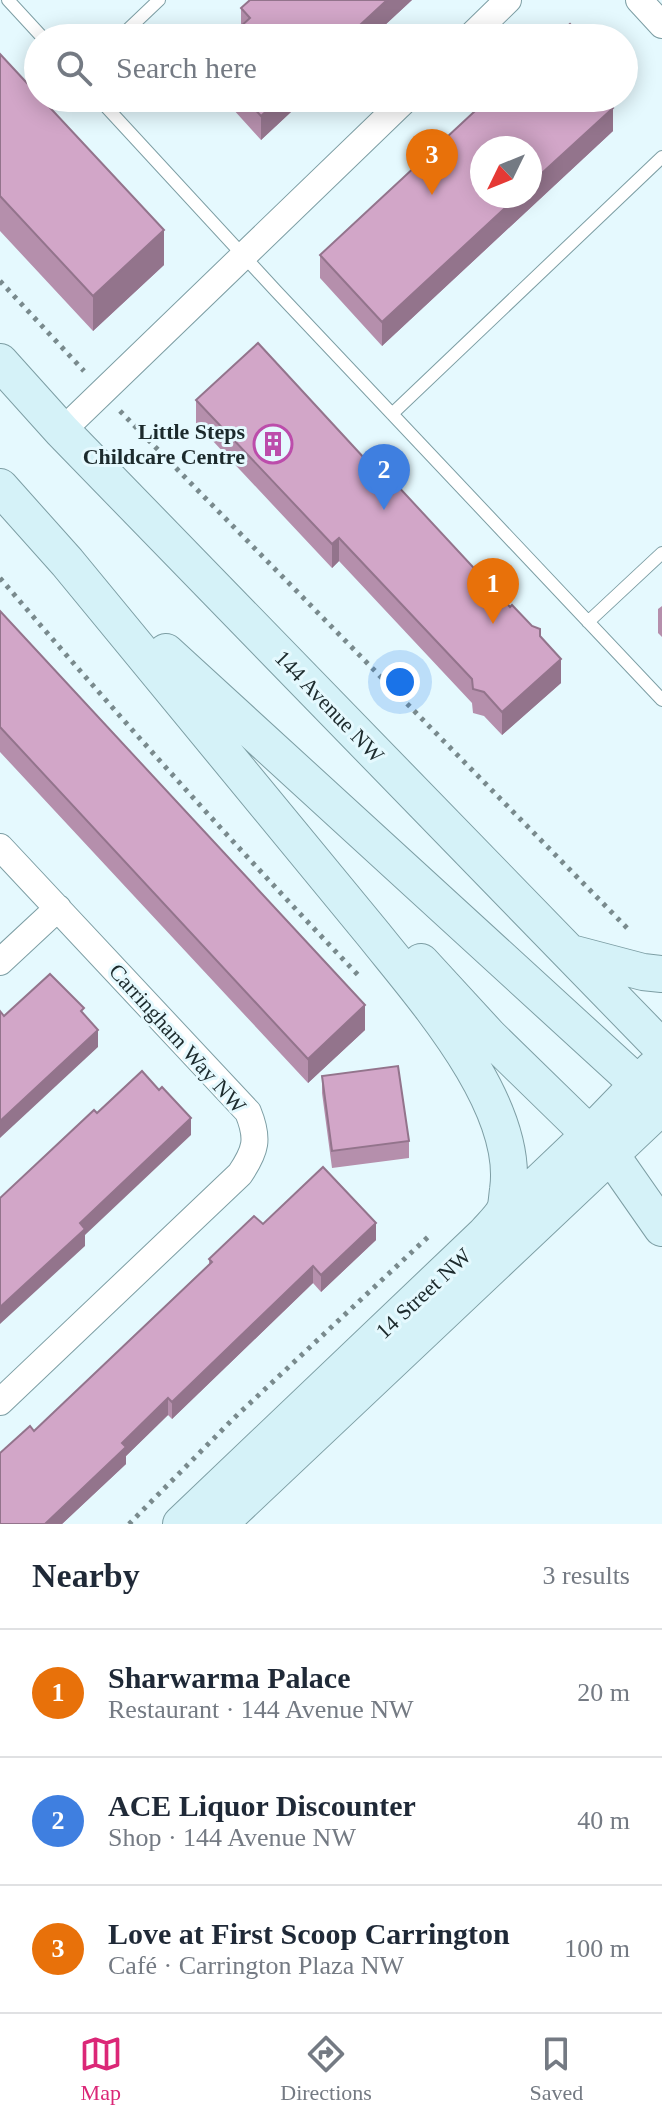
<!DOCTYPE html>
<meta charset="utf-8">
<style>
body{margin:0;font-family:Georgia,serif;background:#f2f2f3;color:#1f2937}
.compass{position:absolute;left:470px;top:136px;width:72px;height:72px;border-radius:50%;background:#fff;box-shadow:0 4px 20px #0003;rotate:227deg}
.you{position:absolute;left:400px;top:682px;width:28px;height:28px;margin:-20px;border:6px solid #fff;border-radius:50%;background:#1a73e8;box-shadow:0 0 0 12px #1a73e833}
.badge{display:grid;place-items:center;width:52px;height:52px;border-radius:50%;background:#db2777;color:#fff;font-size:26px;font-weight:700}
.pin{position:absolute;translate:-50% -66px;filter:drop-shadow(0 2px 4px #0008)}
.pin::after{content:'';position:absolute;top:42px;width:28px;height:24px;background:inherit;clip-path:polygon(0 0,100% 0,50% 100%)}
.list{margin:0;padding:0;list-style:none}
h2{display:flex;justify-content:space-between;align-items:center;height:104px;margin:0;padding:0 32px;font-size:34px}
h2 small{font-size:26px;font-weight:400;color:#747a83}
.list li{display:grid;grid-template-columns:52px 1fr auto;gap:24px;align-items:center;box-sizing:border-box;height:128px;padding:0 32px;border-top:2px solid #e0e1e3}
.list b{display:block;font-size:30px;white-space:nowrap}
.list p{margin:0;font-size:26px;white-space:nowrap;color:#747a83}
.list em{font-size:26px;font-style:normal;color:#747a83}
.icon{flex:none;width:44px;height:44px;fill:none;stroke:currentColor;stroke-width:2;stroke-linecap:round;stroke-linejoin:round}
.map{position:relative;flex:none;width:662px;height:1524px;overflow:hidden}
.search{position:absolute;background:#fff;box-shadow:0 4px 20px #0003;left:24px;right:24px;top:24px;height:88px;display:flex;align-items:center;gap:20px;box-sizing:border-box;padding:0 28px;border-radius:44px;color:#747a83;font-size:30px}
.sheet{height:488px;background:#fff}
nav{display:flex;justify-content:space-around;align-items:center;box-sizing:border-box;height:112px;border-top:2px solid #e0e1e3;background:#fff;font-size:22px;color:#747a83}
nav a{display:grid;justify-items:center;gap:4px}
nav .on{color:#db2777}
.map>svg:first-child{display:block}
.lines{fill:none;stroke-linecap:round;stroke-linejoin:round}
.service-casing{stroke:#7d9ea4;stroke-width:14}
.minor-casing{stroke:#7d9ea4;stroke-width:28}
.secondary-casing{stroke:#7d9ea4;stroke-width:38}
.path{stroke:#798a8d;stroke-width:5;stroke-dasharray:4 6;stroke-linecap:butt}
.service{stroke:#fff;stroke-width:12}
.minor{stroke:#fff;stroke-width:26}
.secondary{stroke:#d5f2f8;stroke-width:36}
.wall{fill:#b58fac}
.shaded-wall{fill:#93748c}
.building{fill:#d2a6c8;stroke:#93748c;stroke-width:2}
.labels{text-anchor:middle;stroke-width:6;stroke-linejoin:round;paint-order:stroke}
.poi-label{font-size:22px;font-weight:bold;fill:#1c2a2c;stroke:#e5f9fe;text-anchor:end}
.street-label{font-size:22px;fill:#1c2a2c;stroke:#e5f9fe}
</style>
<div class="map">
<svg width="662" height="1524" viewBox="0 0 662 1524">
<rect width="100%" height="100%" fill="#e5f9fe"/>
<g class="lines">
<defs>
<path id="service" d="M8 0 43 38
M119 38 159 0
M98 98 276 291 662 700
M392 414 662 157
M588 622 662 553"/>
<path id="minor" d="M639 0 662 25
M469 38 508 0
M62 431 407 98
M0 847 248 1112C259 1139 256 1150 240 1174L0 1402
M0 962 58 908"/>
<path id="secondary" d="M0 362 62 431 662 1048
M0 487 67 562 374 935C425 999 520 1105 508 1190 507 1196 507 1204 505 1209 502 1217 492 1226 486 1233
M166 652 638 1084 662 1086
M571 953 643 972 662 974
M421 962 489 1036 611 1155 662 1228
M181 1524 589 1135 653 1069
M219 1524 662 1106"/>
</defs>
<use href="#service" class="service-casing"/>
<use href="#minor" class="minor-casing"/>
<use href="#secondary" class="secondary-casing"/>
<path class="path" d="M0 281 84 371
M120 411 631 932
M0 578C116 714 235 846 358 975
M129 1524 233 1419 429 1236"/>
<use href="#service" class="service"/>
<use href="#minor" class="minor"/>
<use href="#secondary" class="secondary"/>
</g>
<path class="wall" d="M250 0H412L371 38 241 26V8Z
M0 54 164 265 93 331 0 231Z
M223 98H306L261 140Z
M618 98 610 106 613 131 382 346 320 278V255Z
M196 400 365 459 540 636 561 683 502 735 484 716 473 713 472 703 339 561 332 568 196 423Z
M662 606V637L658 633V609Z
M0 611 365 1030 308 1083 0 752Z
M322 1076 409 1141V1158L332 1168 322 1093Z
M263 1224 376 1240 321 1292 313 1283 172 1419 168 1415 126 1456V1464L62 1524H0L34 1431 209 1264V1259Z"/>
<path class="shaded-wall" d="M387 0H412L371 38H346Z
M281 98H306L261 140V116Z
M599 98H618V99L599 116Z
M613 108V131L382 346V322L518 196H530V184Z
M164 230V265L93 331V296Z
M339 538V561L332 568V544Z
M561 659V683L502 735V712Z
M365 1005V1030L308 1083V1059Z
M98 1030V1047L0 1138V1121Z
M191 1118V1135L85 1235V1246L0 1324V1307L80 1223Z
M376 1223V1240L321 1292V1275Z
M313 1266V1283L172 1419V1402Z
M168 1398V1415L126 1456V1464L62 1524H45L122 1443Z"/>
<path class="building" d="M250 0H387L346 38H228L250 18 241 8Z
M570 24 583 38H554Z
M0 54 38 95V98H41L164 230 93 296 0 196Z
M245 98H281L261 116Z
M489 98H603L613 108 530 184V148H482V196H518L382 322 320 255Z
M258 343 365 459 369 455 510 607 512 605 532 626 540 629V636L561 659 502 712 484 692 473 689 472 679 339 538 332 544 196 400Z
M0 611 365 1005 308 1059 0 727Z
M50 974 84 1008 81 1011 98 1030 0 1121V1011L4 1016Z
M398 1066 409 1141 332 1151 322 1076Z
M142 1071 159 1090 162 1087 191 1118 80 1223 85 1229 0 1307V1198L94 1110 97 1113Z
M323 1167 376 1223 321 1275 313 1266 172 1402 168 1398 122 1443 126 1447 45 1524H0V1453L30 1426 34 1431 212 1262 209 1259 254 1216 263 1224Z"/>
<defs>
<symbol id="building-ring" viewBox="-11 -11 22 22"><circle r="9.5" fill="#e5f9fe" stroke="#bc4dab" stroke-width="1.5"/><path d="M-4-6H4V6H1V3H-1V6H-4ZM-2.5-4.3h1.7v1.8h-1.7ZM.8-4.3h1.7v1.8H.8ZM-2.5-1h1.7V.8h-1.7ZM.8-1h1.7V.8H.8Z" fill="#bc4dab"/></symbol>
</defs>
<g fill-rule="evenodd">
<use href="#building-ring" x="251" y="422" width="44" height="44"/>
</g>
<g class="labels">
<g class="poi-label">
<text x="245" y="439">Little Steps<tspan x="245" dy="25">Childcare Centre</tspan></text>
</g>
<g class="street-label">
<text transform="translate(330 706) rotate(46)" y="8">144 Avenue NW</text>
<text transform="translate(178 1038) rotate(48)" y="8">Carringham Way NW</text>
<text transform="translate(423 1293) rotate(-43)" y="8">14 Street NW</text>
</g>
</g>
</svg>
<svg class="compass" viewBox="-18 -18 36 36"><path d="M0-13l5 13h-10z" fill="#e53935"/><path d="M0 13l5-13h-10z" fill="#747a83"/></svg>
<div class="you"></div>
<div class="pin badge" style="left:493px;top:624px;background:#e8710a">1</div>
<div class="pin badge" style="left:384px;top:510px;background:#3f7fe0">2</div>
<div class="pin badge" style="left:432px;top:195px;background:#e8710a">3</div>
<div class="search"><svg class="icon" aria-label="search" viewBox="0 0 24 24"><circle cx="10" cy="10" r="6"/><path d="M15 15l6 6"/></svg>Search here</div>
</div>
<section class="sheet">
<h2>Nearby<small>3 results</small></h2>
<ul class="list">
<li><span class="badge" style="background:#e8710a">1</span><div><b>Sharwarma Palace</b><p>Restaurant · 144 Avenue NW</p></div><em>20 m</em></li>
<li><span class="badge" style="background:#3f7fe0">2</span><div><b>ACE Liquor Discounter</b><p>Shop · 144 Avenue NW</p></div><em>40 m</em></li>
<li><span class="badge" style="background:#e8710a">3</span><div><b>Love at First Scoop Carrington</b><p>Café · Carrington Plaza NW</p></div><em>100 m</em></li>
</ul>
</section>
<nav>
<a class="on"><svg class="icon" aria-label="map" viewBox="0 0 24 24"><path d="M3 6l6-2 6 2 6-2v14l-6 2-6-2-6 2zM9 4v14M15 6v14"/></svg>Map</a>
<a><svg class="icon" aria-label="directions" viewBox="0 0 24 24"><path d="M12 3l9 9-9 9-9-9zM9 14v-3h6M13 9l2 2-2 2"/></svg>Directions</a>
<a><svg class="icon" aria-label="saved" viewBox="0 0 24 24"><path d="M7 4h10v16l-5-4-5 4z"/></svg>Saved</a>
</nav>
